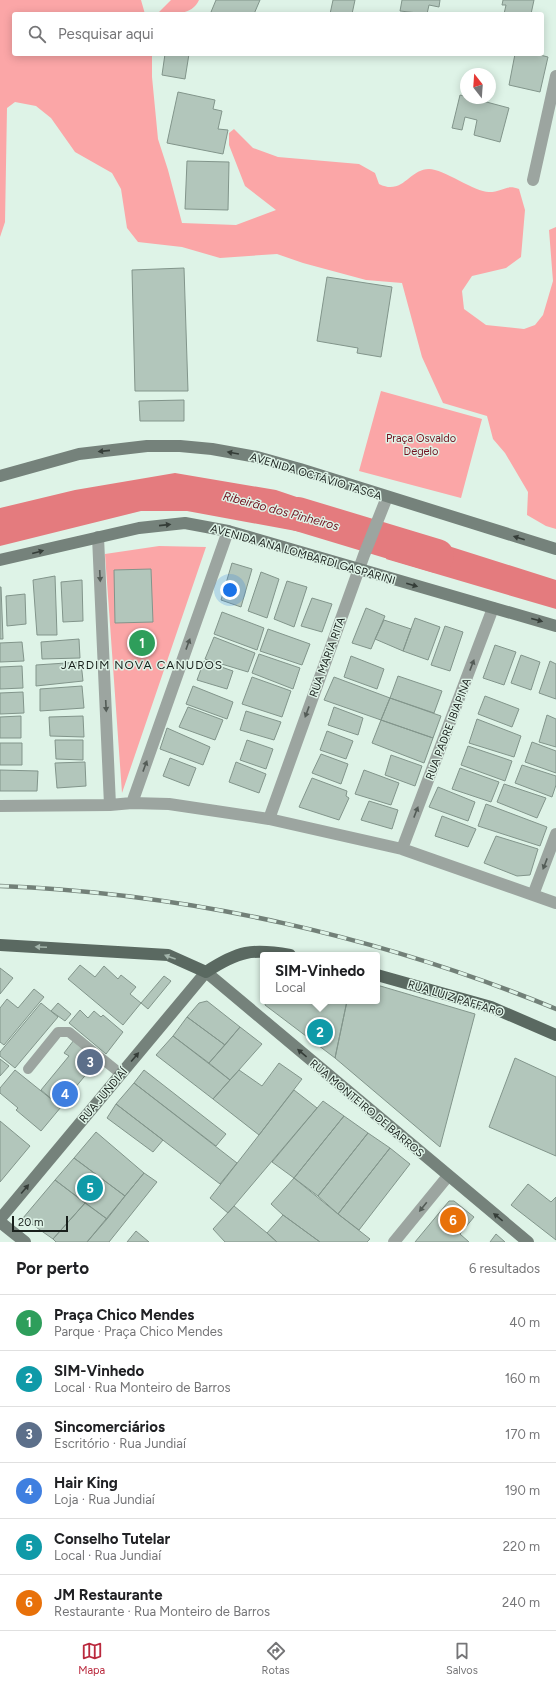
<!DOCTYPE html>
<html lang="pt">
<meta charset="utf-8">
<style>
body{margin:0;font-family:Figtree,sans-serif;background:#f6f6f6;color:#202124}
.compass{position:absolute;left:460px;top:68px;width:36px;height:36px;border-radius:50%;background:#fff;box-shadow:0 2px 10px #0003;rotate:343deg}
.scale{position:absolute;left:12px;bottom:10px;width:56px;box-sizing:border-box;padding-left:4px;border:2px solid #19201c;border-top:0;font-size:11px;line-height:14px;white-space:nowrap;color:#19201c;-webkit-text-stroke:3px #def3e7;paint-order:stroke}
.you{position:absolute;left:230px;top:590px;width:14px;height:14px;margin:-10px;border:3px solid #fff;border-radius:50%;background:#1a73e8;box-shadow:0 0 0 6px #1a73e833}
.badge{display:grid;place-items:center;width:26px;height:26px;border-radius:50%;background:#ba293d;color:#fff;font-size:13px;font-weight:700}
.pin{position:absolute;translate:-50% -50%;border:2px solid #fff;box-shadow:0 1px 4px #0006}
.popup{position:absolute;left:260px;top:952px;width:120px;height:52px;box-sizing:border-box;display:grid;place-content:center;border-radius:4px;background:#fff;filter:drop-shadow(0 1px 3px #0005);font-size:13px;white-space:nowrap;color:#757577}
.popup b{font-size:15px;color:#202124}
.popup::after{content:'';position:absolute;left:50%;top:100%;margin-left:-8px;border:8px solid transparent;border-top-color:#fff}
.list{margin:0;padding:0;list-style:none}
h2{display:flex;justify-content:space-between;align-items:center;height:52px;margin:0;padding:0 16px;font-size:17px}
h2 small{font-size:13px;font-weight:400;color:#757577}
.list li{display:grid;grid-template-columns:26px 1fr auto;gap:12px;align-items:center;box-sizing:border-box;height:56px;padding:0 16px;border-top:1px solid #e0e0e0}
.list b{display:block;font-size:15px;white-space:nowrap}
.list p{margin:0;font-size:13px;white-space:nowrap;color:#757577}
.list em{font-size:13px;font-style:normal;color:#757577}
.icon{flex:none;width:22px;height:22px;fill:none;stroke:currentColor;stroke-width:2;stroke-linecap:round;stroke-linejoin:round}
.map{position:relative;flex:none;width:556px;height:1242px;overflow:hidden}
.search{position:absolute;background:#fff;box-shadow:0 2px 10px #0003;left:12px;right:12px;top:12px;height:44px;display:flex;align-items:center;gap:10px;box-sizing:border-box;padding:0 14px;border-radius:4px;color:#757577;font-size:15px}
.sheet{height:388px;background:#fff}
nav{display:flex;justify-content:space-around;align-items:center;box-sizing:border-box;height:56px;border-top:1px solid #e0e0e0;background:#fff;font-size:11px;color:#757577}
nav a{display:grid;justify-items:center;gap:2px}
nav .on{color:#ba293d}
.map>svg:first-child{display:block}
.green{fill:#fba6a7}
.water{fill:#e47b7e}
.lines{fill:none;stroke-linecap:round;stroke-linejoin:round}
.river{stroke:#e47b7e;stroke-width:34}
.building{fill:#b2c6bb;stroke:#82958b}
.lane{stroke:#9ca5a0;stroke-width:10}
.street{stroke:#9ca5a0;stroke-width:12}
.secondary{stroke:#75827b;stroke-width:12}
.primary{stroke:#5a6961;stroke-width:12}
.rail-casing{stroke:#728078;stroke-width:4.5}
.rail{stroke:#def3e7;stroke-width:3;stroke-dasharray:9;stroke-linecap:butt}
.oneway{fill:#353d38}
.oneway2{fill:#545c57}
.oneway3{fill:#a3b5ab}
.labels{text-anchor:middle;stroke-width:3;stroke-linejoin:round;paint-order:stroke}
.park-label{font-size:11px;fill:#721321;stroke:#def3e7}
.street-label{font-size:11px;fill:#19201c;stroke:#def3e7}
.water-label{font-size:12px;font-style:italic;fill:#711220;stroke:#def3e7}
.neighbourhood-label{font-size:12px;letter-spacing:1px;fill:#19201c;stroke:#def3e7}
</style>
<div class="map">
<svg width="556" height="1242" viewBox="0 0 556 1242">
<rect width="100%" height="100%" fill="#def3e7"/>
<path class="green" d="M0 0H141L145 14H14V54H152V77L158 139 168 170 182 223 236 225 276 210 245 186 229 145V133L234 129 253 148 278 157 359 164 375 173 379 184C403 196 409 169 429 169 443 169 475 192 489 192 502 192 506 184 519 189L525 210 521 257 506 268 472 276 462 291 464 309 486 325 524 329 535 325 543 315 553 281 549 230 556 227V529L546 526 527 515 528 492 505 453 493 439 487 416 443 403 422 357 402 283 366 280 303 263 277 254 220 258 182 247 138 242 127 228 121 189 112 173 75 152 51 118 36 106 15 102 7 108 5 222 0 237Z
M171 0H199C192 16 172 14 157 14Z
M381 391 482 419 461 498 359 471Z
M159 546 206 547 122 793 105 554Z"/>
<path class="water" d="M175 473 276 490 347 514 339 539 187 511H141L0 546V508L75 490Z
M398 530 556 580V609L386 559Z"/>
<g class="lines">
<path class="river" d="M298 514 437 556"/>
</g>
<path class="building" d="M216 0H260L254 14H216L211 12Z
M333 0H355L352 14H330Z
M402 0H440L439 7 429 5 427 14 400 11Z
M503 0H534L531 14H504L506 5H502Z
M165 54H189L185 79 162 75Z
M515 54H536L548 57 540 92 509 85Z
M178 92 215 100 213 109 222 111 218 129 228 130 223 154 167 143Z
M460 95 509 108 500 142 474 135 477 120 465 117 462 130 452 128Z
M187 161 229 162 228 210 185 209Z
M184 268 188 391H135L132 270Z
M327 277 392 287 381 357 357 353 358 348 317 341Z
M184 400V421H140L139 401Z
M232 563 252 569 241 607 221 600Z
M151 569 153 622 115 623 114 570Z
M261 572 279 579 267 618 248 611Z
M55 576 57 635H37L33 580Z
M82 580 83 621 63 622 61 582Z
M287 581 307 587 294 627 274 619Z
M0 587H1L3 639H0Z
M25 594 26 624 7 626 6 596Z
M312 598 332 604 322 632 301 626Z
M366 608 385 616 371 649 352 643Z
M222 612 264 628 257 650 214 634Z
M415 618 440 627 428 660 403 651Z
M384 620 411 629 403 651 375 639Z
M445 626 463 632 450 671 431 665Z
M268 629 310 644 302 665 260 651Z
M214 637 255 653 248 672 205 659Z
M79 639 80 658 42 659 41 642Z
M22 642 24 661 0 662V643Z
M495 645 516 652 504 685 483 678Z
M259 654 300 668 293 689 252 673Z
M521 655 540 662 531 690 511 683Z
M351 656 384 669 377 689 344 677Z
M204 661 233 671 227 689 197 680Z
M550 661 556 664V699L539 693Z
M81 662 83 681 36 686V665Z
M22 666 23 688 0 689V667Z
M398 676 442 691 434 713 390 698Z
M252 677 291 691 282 717 242 704Z
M334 677 390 698 381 720 324 700Z
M82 686 84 708 40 711V689Z
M193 686 233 702 227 719 186 704Z
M23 692 24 713 0 714V693Z
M485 696 519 709 512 727 478 714Z
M390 698 441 716 433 738 381 720Z
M188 707 223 720 215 740 179 727Z
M334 707 363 718 358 735 328 725Z
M246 711 281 722 274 740 240 730Z
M547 715 556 719V747L539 742Z
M21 716V738H0V717Z
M83 716 84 737 50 736 49 717Z
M477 719 521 736 514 757 469 743Z
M381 720 433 738 424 763 372 743Z
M167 728 210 747 203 765 160 749Z
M327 731 353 741 346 759 320 750Z
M55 740H83V760L56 759Z
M247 740 273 749 266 769 240 760Z
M532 742 556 751V773L525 762Z
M0 743H22V765H0Z
M468 746 512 761 505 781 461 765Z
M321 754 348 764 341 784 312 773Z
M391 755 422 766 415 786 385 775Z
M170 758 196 768 189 786 163 776Z
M85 762 86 786 57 788 55 763Z
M236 762 266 774 259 793 229 782Z
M522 765 556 776V785L552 797 515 783Z
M460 768 499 782 491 802 452 789Z
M0 770 38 771 37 791H0Z
M364 770 399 783 391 805 355 794Z
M312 778 347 791 346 796 349 798 339 820 299 807Z
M504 784 546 798 537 818 497 802Z
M438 787 475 802 468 821 429 807Z
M369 801 398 810 392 829 361 820Z
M486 804 547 827 540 846 478 826Z
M442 816 476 829 468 847 435 836Z
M496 836 538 849 530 875 517 876 484 863Z
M80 965 95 977 104 966 118 979 121 975 136 987 130 994 141 1003 123 1025 68 979Z
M0 968 13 978 0 994Z
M164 976 171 981 148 1009 141 1003Z
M377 985 475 1014 440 1147 335 1058 347 1001H377Z
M34 989 44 997 4 1045 0 1042V1008L7 999 18 1008Z
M207 1001 240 1027 225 1045 187 1017 199 1003Z
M266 1001H347L335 1058 265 1005Z
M41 1003 58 1017 15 1068 0 1056V1052Z
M58 1003 71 1014 65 1021 51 1011Z
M80 1010 88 1018 94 1011 101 1017 103 1015 123 1032 106 1054 69 1023Z
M187 1017 225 1045 209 1063 173 1036Z
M240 1027 262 1044 230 1080 209 1063Z
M173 1036 230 1080 213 1099 156 1055Z
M74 1040 98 1060 60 1106 41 1090 69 1056 64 1053Z
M515 1058 556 1077V1156L489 1127Z
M0 1059 9 1066 0 1076Z
M279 1063 302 1079 259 1135 213 1099 239 1070 262 1086Z
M15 1070 61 1107 41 1131 16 1110 18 1108 0 1093V1088Z
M144 1070 226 1134 216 1146 134 1083Z
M134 1083 237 1163 220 1184 116 1104Z
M294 1090 317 1108 228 1213 210 1198Z
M323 1101 344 1116 294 1178 272 1162Z
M116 1104 163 1140 153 1152 107 1118Z
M344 1116 368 1133 318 1196 294 1178Z
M0 1121 30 1146 0 1182Z
M96 1132 144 1173 125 1196 74 1158Z
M368 1133 390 1148 338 1214 318 1196Z
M390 1148 410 1164 359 1230 338 1214Z
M74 1158 125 1196 107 1219 55 1180Z
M144 1173 157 1182 109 1242H87Z
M294 1178 338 1214 370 1239 367 1242H320L283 1215 271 1204Z
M55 1180 85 1203 53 1239 23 1218Z
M528 1184 551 1202 556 1197V1240L511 1205Z
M449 1201H454L474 1217 460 1234 469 1242H415Z
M85 1203 107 1219 87 1242H56L53 1239Z
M234 1206 267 1233 277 1242H225L213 1229Z
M283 1215 320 1242H277L267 1233Z
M136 1231 149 1242H127Z
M496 1234 505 1242H490Z"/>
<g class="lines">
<path class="lane" d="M28 1069 58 1032H69L121 1074"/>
<path class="street" d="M533 180 556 76
M98 537 110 805
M132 803 228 531
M0 806 110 805 132 803 169 804 269 819 402 849 556 903
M269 819 364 555 387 497
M402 849 493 608
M533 895 556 834
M394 1242 448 1176"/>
<path class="secondary" d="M0 476 79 454 147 446H180L212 449 257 457 300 469 556 549
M0 560 139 528 185 523 228 531 556 626
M0 1219 206 972 528 1242
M0 1222 25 1242"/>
<path class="primary" d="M0 945 168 955 206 972C238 951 252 948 290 955
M377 975 491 1007 556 1035"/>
<defs>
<path id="rail" d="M0 886C188 893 382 937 556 1009"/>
</defs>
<use href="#rail" class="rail-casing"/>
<use href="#rail" class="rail"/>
</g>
<defs><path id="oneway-solid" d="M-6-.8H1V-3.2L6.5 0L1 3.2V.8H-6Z"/></defs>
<g class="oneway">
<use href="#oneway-solid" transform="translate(104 451) rotate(174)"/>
<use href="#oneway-solid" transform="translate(233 453) rotate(-170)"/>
<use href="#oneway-solid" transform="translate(165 525) rotate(-6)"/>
<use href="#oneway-solid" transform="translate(519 538) rotate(-163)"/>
<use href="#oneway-solid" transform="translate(38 552) rotate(-15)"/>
<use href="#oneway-solid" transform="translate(412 585) rotate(16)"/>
<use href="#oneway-solid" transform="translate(537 620) rotate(15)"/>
<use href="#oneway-solid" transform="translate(302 1053) rotate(-140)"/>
<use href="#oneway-solid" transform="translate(135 1057) rotate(-50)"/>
<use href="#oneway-solid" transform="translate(25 1189) rotate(-50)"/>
<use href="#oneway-solid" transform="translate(498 1217) rotate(-141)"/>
</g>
<g class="oneway2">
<use href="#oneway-solid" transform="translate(100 576) rotate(87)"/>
<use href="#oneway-solid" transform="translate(188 644) rotate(-70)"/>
<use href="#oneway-solid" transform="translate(472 665) rotate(-69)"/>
<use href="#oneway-solid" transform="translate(106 706) rotate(87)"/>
<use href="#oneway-solid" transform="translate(307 712) rotate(110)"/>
<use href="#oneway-solid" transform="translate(145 766) rotate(-70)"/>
<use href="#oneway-solid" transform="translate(416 812) rotate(-69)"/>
<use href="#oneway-solid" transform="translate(545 864) rotate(111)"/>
<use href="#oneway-solid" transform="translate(423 1207) rotate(129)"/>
</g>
<g class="oneway3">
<use href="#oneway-solid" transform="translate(41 947) rotate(-177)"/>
<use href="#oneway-solid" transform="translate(170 957) rotate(-160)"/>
</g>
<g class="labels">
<g class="park-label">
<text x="421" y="442">Praça Osvaldo<tspan x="421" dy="13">Degelo</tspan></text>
</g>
<g class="street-label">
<text transform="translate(316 476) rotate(17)" y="4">AVENIDA OCTÁVIO TASCA</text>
<text transform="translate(303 554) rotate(16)" y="4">AVENIDA ANA LOMBARDI GASPARINI</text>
<text transform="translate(327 657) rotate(-70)" y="4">RUA MARIA RITA</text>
<text transform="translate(448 729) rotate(-69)" y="4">RUA PADRE IBIAPINA</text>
<text transform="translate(456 998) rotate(17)" y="4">RUA LUIZ PAFFARO</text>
<text transform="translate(103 1095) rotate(-50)" y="4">RUA JUNDIAÍ</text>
<text transform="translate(367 1108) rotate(40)" y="4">RUA MONTEIRO DE BARROS</text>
</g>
<g class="water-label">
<text transform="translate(281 511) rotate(15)" y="4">Ribeirão dos Pinheiros</text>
</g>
<g class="neighbourhood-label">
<text x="142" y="669">JARDIM NOVA CANUDOS</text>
</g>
</g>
</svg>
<svg class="compass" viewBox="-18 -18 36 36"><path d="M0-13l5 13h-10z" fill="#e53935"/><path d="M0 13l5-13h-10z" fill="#757577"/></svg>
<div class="scale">20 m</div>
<div class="you"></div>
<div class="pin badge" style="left:142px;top:643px;background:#2e9e5b">1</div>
<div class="pin badge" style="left:320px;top:1032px;background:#0f9aa8">2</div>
<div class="popup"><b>SIM-Vinhedo</b>Local</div>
<div class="pin badge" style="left:90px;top:1062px;background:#5c6f8a">3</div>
<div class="pin badge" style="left:65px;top:1094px;background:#3f7fe0">4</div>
<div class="pin badge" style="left:90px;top:1188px;background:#0f9aa8">5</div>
<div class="pin badge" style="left:453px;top:1220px;background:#e8710a">6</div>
<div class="search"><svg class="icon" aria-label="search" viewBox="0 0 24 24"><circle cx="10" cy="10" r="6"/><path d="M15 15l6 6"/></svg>Pesquisar aqui</div>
</div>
<section class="sheet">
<h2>Por perto<small>6 resultados</small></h2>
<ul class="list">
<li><span class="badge" style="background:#2e9e5b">1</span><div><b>Praça Chico Mendes</b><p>Parque · Praça Chico Mendes</p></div><em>40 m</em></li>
<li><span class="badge" style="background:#0f9aa8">2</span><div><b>SIM-Vinhedo</b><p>Local · Rua Monteiro de Barros</p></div><em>160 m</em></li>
<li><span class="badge" style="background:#5c6f8a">3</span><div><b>Sincomerciários</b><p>Escritório · Rua Jundiaí</p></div><em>170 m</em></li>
<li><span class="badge" style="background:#3f7fe0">4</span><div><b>Hair King</b><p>Loja · Rua Jundiaí</p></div><em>190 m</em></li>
<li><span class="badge" style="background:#0f9aa8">5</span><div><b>Conselho Tutelar</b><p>Local · Rua Jundiaí</p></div><em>220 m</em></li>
<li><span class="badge" style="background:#e8710a">6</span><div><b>JM Restaurante</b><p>Restaurante · Rua Monteiro de Barros</p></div><em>240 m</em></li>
</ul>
</section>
<nav>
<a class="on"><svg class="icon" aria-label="map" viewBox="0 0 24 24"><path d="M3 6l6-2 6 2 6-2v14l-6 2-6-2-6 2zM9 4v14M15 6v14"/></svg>Mapa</a>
<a><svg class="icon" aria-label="directions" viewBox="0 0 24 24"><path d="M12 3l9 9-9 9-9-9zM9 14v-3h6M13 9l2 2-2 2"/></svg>Rotas</a>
<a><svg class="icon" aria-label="saved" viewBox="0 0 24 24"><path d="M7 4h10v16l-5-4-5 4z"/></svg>Salvos</a>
</nav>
